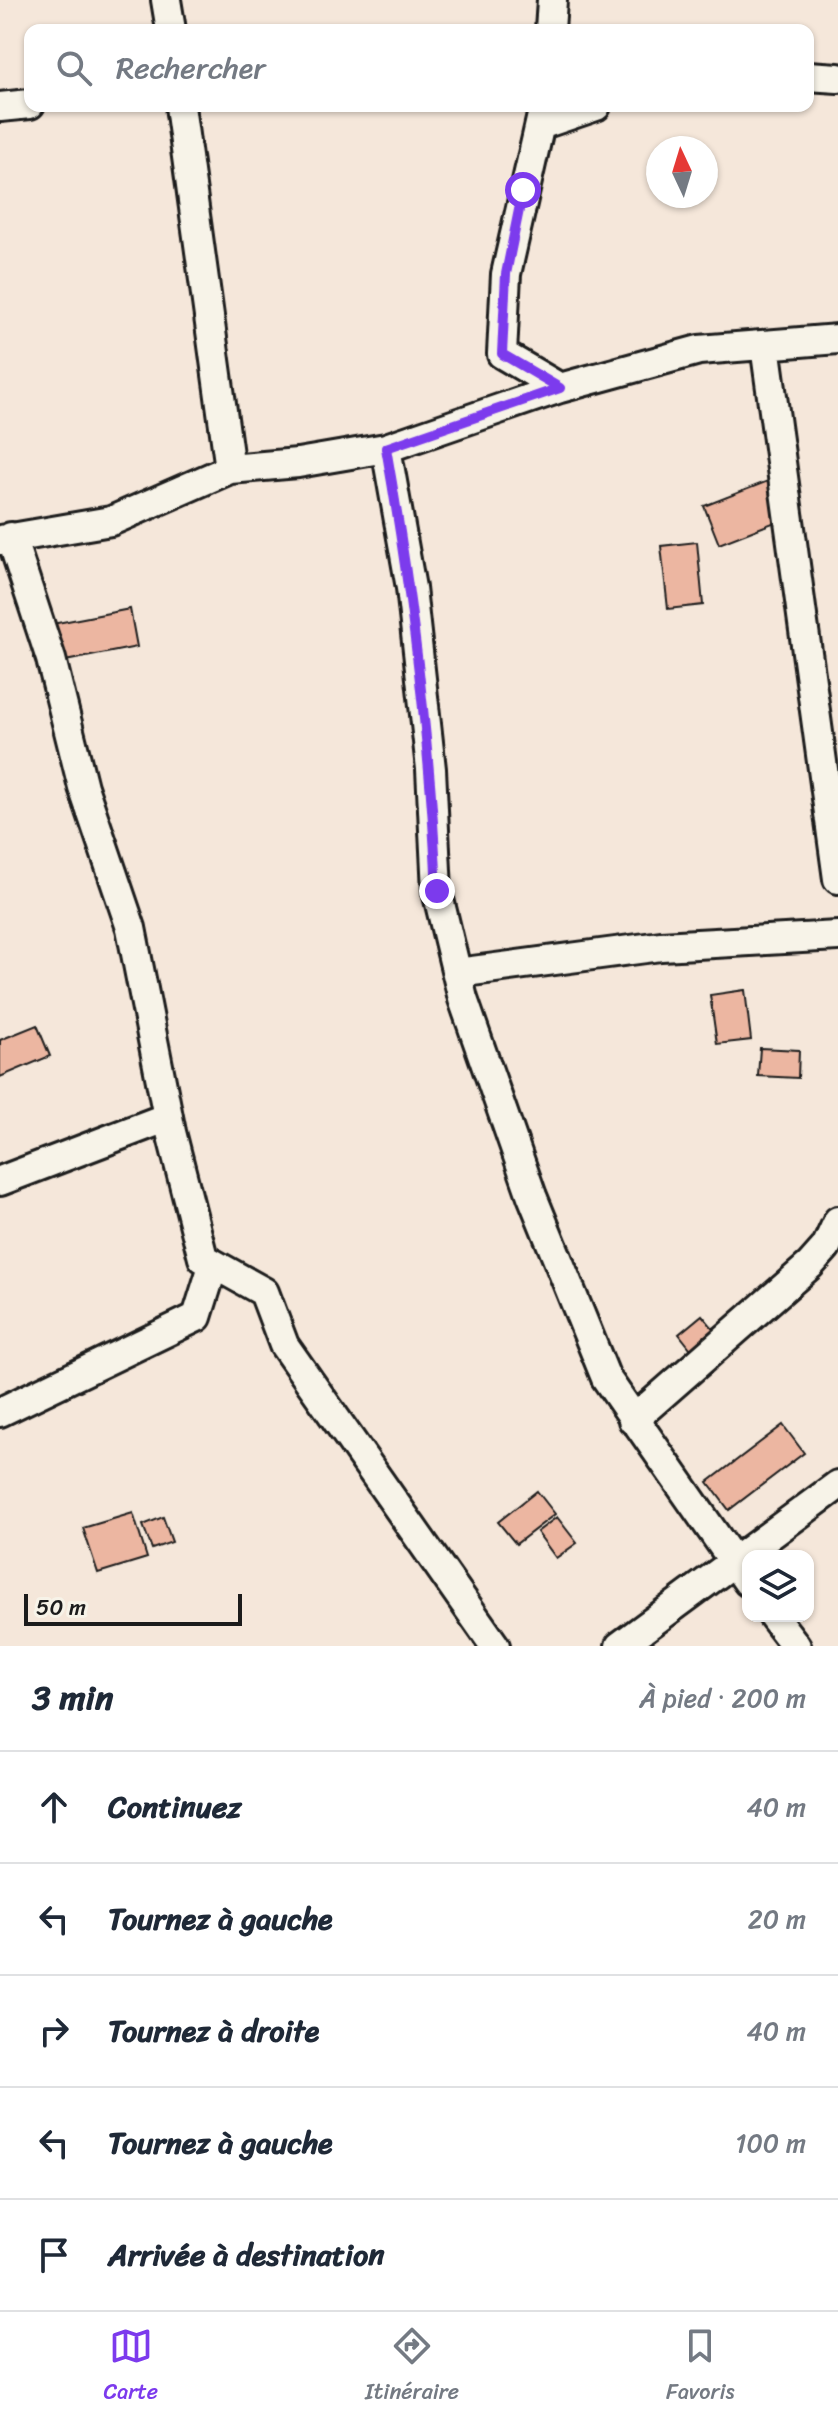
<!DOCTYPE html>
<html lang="fr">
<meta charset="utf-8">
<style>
body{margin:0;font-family:Sriracha,sans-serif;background:#f2f2f3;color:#1f2937}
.controls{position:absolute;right:24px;bottom:24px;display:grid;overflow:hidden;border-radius:16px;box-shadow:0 2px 6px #0004}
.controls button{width:72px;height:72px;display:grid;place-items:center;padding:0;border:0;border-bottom:2px solid #e0e1e3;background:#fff;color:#1f2937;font:40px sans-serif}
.compass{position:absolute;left:646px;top:136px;width:72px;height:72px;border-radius:50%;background:#fff;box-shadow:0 2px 6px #0004;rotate:356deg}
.scale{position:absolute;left:24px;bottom:20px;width:218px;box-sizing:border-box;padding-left:8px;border:4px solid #1c1c1c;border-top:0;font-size:22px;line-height:28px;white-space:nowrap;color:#1c1c1c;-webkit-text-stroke:6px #f7f3e8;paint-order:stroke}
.stop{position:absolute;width:24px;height:24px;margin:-18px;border:6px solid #7c3aed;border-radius:50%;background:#fff}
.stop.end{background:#7c3aed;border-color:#fff;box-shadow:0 2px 8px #0008}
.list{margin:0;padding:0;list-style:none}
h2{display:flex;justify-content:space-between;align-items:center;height:104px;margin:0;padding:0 32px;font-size:34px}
h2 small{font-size:26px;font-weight:400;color:#747a83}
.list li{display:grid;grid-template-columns:52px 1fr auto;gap:24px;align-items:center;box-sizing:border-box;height:112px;padding:0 32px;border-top:2px solid #e0e1e3}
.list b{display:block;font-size:30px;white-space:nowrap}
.list em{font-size:26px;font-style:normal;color:#747a83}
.icon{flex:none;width:44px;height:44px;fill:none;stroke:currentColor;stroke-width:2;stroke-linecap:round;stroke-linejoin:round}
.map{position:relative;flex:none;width:838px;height:1646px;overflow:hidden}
.search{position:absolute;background:#fff;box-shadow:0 2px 6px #0004;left:24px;right:24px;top:24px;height:88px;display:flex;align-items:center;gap:20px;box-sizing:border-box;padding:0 28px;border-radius:16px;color:#747a83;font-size:30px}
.sheet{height:664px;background:#fff}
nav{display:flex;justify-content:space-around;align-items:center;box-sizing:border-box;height:112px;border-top:2px solid #e0e1e3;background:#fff;font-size:22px;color:#747a83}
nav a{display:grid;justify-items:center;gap:4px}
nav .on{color:#7c3aed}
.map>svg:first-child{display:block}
.building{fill:#ecb6a1;stroke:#1c1c1c;stroke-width:2}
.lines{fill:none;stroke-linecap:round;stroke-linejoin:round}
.minor-casing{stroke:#1c1c1c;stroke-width:34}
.minor{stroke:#f7f3e8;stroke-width:28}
.route{stroke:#7c3aed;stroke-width:10}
</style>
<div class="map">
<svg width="838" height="1646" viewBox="0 0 838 1646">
<rect width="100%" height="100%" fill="#f5e7da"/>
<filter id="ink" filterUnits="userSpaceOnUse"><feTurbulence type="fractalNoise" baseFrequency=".0125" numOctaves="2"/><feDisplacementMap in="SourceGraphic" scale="16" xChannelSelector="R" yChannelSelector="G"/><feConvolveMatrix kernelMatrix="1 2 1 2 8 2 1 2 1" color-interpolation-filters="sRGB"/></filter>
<g filter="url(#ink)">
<path class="building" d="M768 481 783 519 719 544 704 506Z
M697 542 703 605 668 609 661 546Z
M130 609 137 647 60 662 52 624Z
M745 990 751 1040 717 1044 710 995Z
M37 1025 50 1056 0 1077V1040Z
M760 1048 799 1050 798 1078 758 1076Z
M702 1315 717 1333 694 1353 679 1334Z
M783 1425 804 1453 729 1510 708 1482Z
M537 1491 555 1514 516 1544 498 1522Z
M133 1513 147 1558 98 1573 83 1528Z
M163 1517 172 1542 152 1549 143 1525Z
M557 1517 577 1543 556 1558 537 1532Z"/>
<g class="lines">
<defs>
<path id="minor" d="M166 0 171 30
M550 30 552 0
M808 76 838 78
M180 106 230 469
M544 106 506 274 502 354 560 388
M0 107 30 104
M543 124 596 106
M765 345 838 879
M386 448 411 588 431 769 437 891 463 999 532 1196 606 1378 748 1582
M11 537 51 659 83 787 131 928 171 1132 203 1258 264 1292 284 1345 495 1646
M0 540 111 521 230 469 298 463 386 448 560 388 699 350 838 339
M457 973 661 946 838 936
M0 1181 168 1117
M0 1412 197 1317 213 1266
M633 1420 810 1265 826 1247 838 1221
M773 1616 796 1646
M620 1646 838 1485"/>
</defs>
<use href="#minor" class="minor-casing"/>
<use href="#minor" class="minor"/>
</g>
</g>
<g class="lines" filter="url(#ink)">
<path class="route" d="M437 891C430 741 412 595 386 448L560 388 502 354 506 274 523 190"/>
</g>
</svg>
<div class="controls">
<button><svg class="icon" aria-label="layers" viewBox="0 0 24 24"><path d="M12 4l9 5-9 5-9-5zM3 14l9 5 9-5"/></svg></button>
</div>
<svg class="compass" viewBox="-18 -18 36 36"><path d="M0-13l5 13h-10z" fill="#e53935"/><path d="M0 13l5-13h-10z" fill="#747a83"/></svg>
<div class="scale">50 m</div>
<div class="stop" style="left:523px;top:190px"></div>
<div class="stop end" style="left:437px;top:891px"></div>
<div class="search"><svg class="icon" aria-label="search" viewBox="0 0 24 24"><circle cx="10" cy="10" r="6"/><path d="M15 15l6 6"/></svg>Rechercher</div>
</div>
<section class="sheet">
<h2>3 min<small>À pied · 200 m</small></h2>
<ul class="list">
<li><svg class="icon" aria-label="ahead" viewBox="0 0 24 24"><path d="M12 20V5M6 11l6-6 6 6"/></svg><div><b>Continuez</b></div><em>40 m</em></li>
<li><svg class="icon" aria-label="left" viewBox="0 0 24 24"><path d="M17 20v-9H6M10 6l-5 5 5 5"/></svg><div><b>Tournez à gauche</b></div><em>20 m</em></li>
<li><svg class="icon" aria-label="right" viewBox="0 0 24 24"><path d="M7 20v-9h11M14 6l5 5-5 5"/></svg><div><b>Tournez à droite</b></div><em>40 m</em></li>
<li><svg class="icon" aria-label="left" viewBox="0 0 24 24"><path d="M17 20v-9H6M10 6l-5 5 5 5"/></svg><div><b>Tournez à gauche</b></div><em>100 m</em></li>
<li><svg class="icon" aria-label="arrive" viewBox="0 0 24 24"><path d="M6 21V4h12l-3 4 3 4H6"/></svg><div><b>Arrivée à destination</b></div></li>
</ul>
</section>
<nav>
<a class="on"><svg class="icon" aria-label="map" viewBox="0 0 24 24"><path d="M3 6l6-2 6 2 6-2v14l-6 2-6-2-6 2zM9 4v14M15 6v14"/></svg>Carte</a>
<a><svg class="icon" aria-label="directions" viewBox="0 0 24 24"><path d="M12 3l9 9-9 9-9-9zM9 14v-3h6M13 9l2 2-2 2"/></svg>Itinéraire</a>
<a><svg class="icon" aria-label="saved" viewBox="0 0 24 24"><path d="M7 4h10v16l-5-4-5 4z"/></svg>Favoris</a>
</nav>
